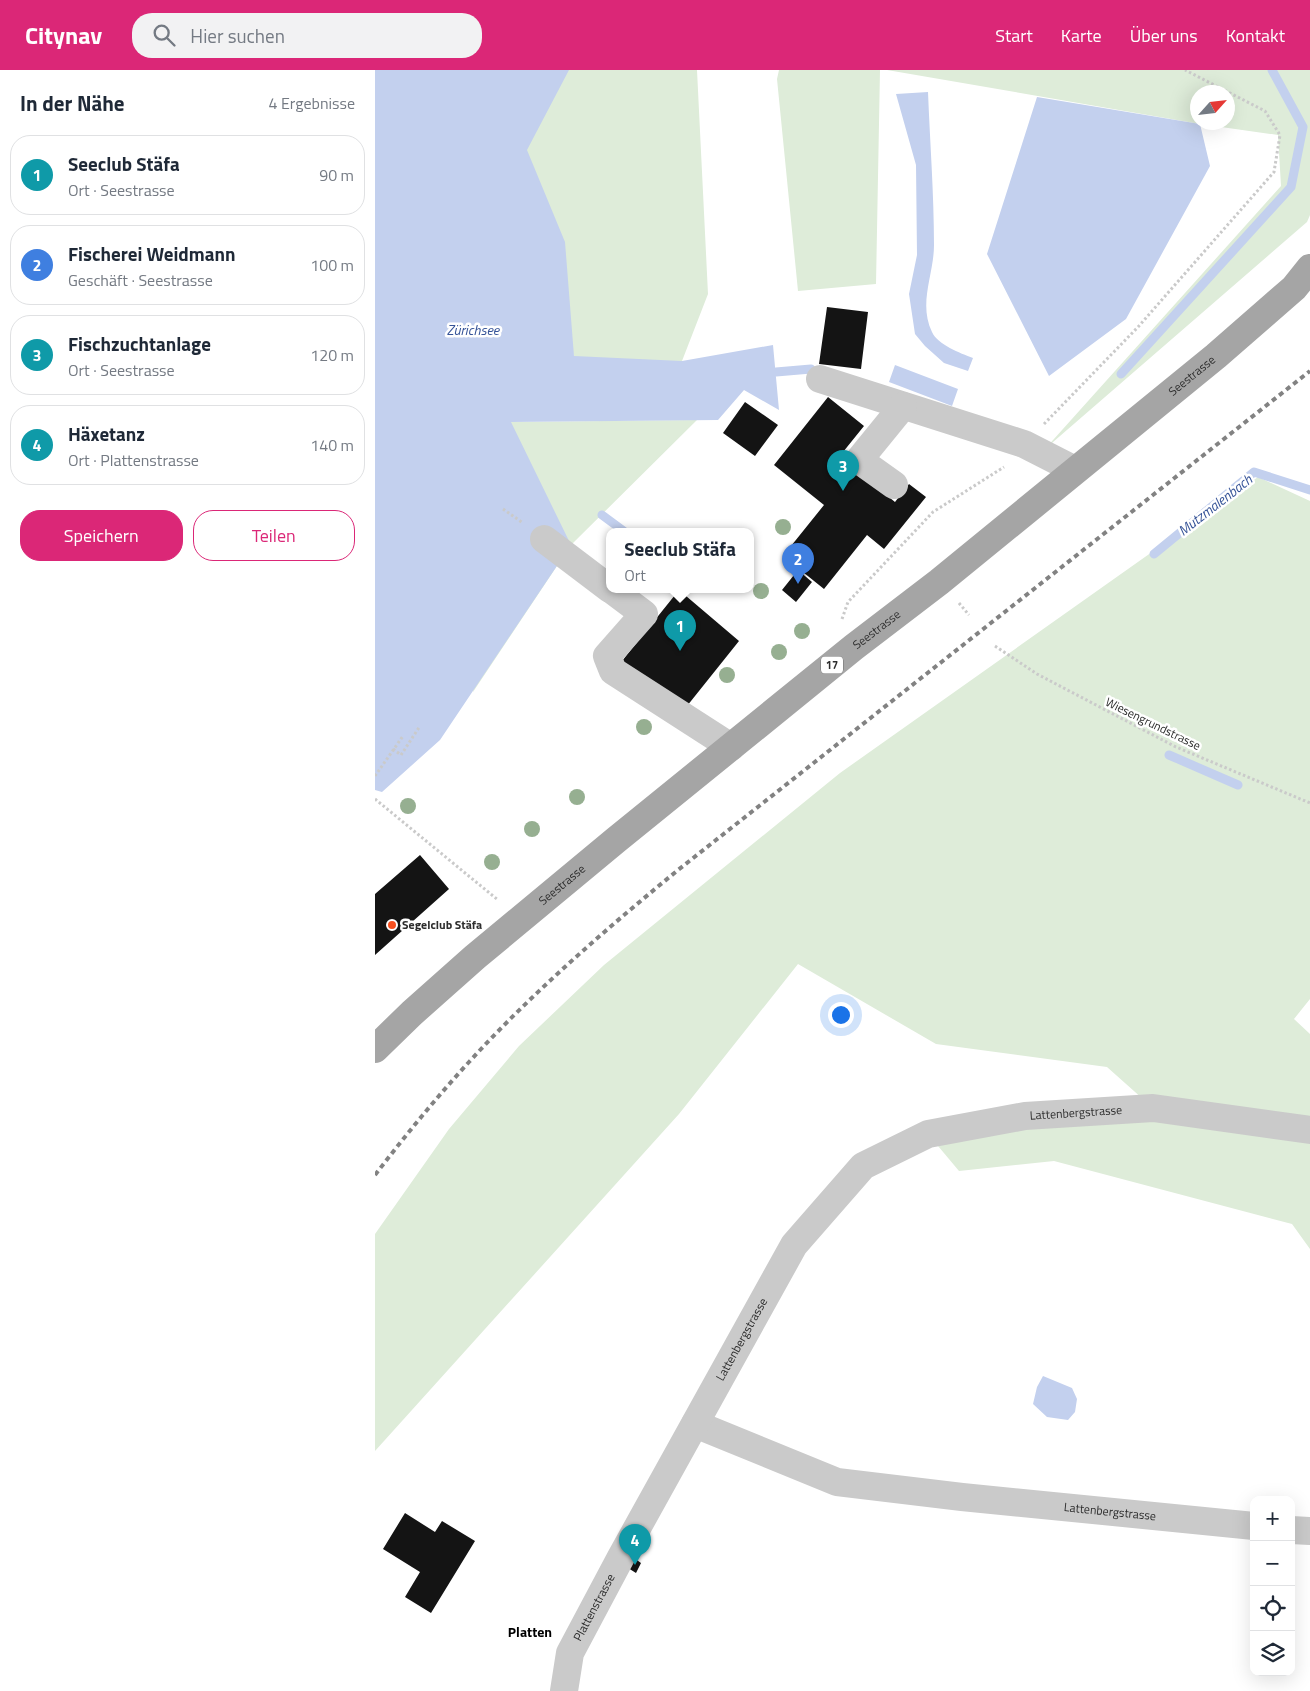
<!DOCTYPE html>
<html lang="de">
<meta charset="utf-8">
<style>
body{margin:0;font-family:"Titillium Web",sans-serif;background:#f2f2f3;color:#1f2937}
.controls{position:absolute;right:15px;bottom:15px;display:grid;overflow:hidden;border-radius:10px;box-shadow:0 5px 20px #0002}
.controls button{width:45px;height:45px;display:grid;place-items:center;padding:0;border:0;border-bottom:1px solid #e0e1e3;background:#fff;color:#1f2937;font:25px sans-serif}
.compass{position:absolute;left:815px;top:15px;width:45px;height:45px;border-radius:50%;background:#fff;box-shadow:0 5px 20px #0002;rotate:63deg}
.you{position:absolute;left:465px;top:944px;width:18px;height:18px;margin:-12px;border:4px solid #fff;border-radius:50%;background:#1a73e8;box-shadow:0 0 0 8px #1a73e833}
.badge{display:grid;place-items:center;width:32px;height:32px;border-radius:50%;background:#db2777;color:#fff;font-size:16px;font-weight:700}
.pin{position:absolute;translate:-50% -41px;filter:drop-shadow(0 1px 2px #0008)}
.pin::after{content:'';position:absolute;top:26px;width:18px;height:15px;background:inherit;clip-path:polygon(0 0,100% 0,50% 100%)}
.popup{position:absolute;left:231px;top:458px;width:148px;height:65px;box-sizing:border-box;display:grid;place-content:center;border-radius:10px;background:#fff;filter:drop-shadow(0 1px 4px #0005);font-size:16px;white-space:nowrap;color:#747a83}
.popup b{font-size:19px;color:#1f2937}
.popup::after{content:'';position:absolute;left:50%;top:100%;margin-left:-10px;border:10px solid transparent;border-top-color:#fff}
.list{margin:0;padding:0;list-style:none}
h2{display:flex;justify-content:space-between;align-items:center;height:65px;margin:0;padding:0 20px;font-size:21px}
h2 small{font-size:16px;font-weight:400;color:#747a83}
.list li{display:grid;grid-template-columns:32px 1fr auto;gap:15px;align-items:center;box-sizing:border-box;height:80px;margin:0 10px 10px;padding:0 10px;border:1px solid #e0e1e3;border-radius:20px}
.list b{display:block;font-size:19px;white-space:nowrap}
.list p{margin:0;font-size:16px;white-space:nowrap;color:#747a83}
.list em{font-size:16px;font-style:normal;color:#747a83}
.actions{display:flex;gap:10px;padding:15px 20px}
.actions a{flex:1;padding:11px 0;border:1px solid #db2777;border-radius:20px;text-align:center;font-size:18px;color:#db2777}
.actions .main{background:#db2777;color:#fff}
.icon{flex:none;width:28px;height:28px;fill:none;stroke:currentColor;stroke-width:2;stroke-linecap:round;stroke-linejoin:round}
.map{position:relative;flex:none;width:935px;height:1621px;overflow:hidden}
header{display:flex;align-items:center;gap:30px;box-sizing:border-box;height:70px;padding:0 25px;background:#db2777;color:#fff}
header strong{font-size:24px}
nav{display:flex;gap:28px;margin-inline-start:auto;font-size:18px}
.search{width:350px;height:45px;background:#f2f2f3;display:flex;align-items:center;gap:12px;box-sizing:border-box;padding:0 18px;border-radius:20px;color:#747a83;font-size:19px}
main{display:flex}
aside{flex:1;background:#fff}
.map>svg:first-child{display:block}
.green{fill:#deecd9;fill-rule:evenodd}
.water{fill:#c3d0ee}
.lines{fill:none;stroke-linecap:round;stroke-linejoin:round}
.stream{stroke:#c3d0ee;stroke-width:9}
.building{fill:#141414}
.path{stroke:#cacaca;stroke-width:3;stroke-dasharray:2.5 2.5;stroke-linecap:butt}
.minor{stroke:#cacaca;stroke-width:28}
.major{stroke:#a5a5a5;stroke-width:28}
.rail{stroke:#828282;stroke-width:4;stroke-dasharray:5 4;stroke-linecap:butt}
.tree{fill:#96af91}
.poi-dot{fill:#f64f1e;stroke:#fff;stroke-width:2}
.labels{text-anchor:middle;stroke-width:5;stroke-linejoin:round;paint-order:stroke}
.shield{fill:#fff;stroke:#6c6c6c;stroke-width:1}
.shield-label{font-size:11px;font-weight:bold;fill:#2d2d2d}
.street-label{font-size:12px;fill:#2d2d2d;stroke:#fff}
.poi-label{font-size:12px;font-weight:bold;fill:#2d2d2d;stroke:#fff;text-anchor:start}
.water-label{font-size:14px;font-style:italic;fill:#345297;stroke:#fff}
.neighbourhood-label{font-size:14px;font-weight:bold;fill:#000;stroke:#fff}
</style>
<header>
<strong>Citynav</strong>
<div class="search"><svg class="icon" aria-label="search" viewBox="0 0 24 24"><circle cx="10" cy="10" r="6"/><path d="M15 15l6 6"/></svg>Hier suchen</div>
<nav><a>Start</a><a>Karte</a><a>Über uns</a><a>Kontakt</a></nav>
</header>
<main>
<aside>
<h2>In der Nähe<small>4 Ergebnisse</small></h2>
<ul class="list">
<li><span class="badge" style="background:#0f9aa8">1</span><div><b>Seeclub Stäfa</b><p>Ort · Seestrasse</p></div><em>90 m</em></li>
<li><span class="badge" style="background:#3f7fe0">2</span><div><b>Fischerei Weidmann</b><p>Geschäft · Seestrasse</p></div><em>100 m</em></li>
<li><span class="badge" style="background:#0f9aa8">3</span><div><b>Fischzuchtanlage</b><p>Ort · Seestrasse</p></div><em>120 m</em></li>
<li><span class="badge" style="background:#0f9aa8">4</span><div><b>Häxetanz</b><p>Ort · Plattenstrasse</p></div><em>140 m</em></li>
</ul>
<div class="actions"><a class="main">Speichern</a><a>Teilen</a></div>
</aside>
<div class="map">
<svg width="935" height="1621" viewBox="0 0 935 1621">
<rect width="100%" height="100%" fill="#fff"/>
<path class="green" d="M163 0H322L333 224 307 291 253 301 199 287 140 42Z
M404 0H505L501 214 423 221 402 9Z
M512 0H935V145L932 152 670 379 906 116 903 65 825 54ZM822 22H852V52H822Z
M322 350 196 475 98 622 136 352Z
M883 407 935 431V929L919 949 935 964V1179L917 1154 679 1091 584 1101 553 1064 778 1038 732 997 561 974 423 894 304 1044 0 1381V1164L74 1059 144 976 229 895 465 703Z"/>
<path class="water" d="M0 0H194L152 80 190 172 199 286 307 291 398 275 404 340 369 320 343 350 136 352 196 475 65 670 7 722 0 720Z
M553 22C555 73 559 124 559 175 559 205 543 233 557 262 563 275 585 283 598 288L593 301 569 293 550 276 540 264 534 224 542 185 541 95 521 24Z
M662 27 825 54 835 96 751 249 674 306 612 184Z
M520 295 583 319 577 336 514 312Z
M668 1306 697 1318 702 1329 700 1342 693 1350 672 1347 658 1334 662 1317Z"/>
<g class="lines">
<path class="stream" d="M401 302 436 299
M746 304 916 117 928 57 897 0
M227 445 250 462
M779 484 879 402 935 420
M794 685 863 715"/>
</g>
<path class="building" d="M452 237 493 242 486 299 444 294Z
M453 327 489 356 464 387 520 432 534 414 551 427 509 479 492 465 449 519 408 486 449 435 399 395Z
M370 332 403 355 380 386 348 363Z
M423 500 437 512 421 532 407 520Z
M304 520 364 571 308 641 247 591Z
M45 785 74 819 0 885V824Z
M30 1443 60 1462 67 1451 100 1471 56 1543 30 1527 45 1502 8 1479Z
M259 1488 266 1493 261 1503 253 1498Z"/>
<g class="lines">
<path class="path" d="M669 354 763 257 899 102 905 65 890 41 810 0
M128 439 148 453
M584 533 594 545
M467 549 473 532 558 442 629 397
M620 576 662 604 801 677 935 733
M18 679 26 685 45 656
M0 706 28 666
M0 729 123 830"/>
<g class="minor">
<path d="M445 309 649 374 700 400"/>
<path d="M519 415 484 390 528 336"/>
<path d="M169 469 235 519"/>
<path d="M237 520 269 544 232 586 238 601 356 677"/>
<path id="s1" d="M320 1354 462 1412 587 1427 879 1456"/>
<path d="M916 1460 935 1461"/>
<path id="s2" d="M189 1621 195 1583 246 1487 419 1175 488 1096 553 1064 650 1046 778 1038 935 1060"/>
</g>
<path class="major" id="s3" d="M0 979 37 943 100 887 241 770 479 577 564 512 841 286 919 218 935 198"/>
<path class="rail" d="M0 1105C30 1066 61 1028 94 992 158 922 230 860 303 800L935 301"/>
</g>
<g class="tree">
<circle cx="408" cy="457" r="8"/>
<circle cx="386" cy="521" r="8"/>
<circle cx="427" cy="561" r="8"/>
<circle cx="404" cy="582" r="8"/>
<circle cx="352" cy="605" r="8"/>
<circle cx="269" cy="657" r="8"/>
<circle cx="202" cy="727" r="8"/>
<circle cx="33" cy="736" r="8"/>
<circle cx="157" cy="759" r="8"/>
<circle cx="117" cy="792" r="8"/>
</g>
<circle class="poi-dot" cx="17" cy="855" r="5"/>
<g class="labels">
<rect class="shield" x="446" y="586.5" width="22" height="17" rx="4"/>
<g class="shield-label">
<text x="457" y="599">17</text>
</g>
<g class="street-label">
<text dy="4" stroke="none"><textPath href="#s3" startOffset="1059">Seestrasse</textPath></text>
<text dy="4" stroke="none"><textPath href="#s3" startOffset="654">Seestrasse</textPath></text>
<text transform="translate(778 654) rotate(26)" y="4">Wiesengrundstrasse</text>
<text dy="4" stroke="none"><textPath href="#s3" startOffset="249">Seestrasse</textPath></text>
<text dy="4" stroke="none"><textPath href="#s2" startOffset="831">Lattenbergstrasse</textPath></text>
<text dy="4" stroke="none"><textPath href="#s2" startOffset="396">Lattenbergstrasse</textPath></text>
<text dy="4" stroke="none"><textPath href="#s1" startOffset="428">Lattenbergstrasse</textPath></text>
<text dy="4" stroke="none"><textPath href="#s2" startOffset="90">Plattenstrasse</textPath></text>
</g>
<g class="poi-label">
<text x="27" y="859">Segelclub Stäfa</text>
</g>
<g class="water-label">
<text x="98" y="265">Zürichsee</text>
<text transform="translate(840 435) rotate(-38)" y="5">Mutzmalenbach</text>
</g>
<g class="neighbourhood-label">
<text x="155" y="1567">Platten</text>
</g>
</g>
</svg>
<div class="controls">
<button>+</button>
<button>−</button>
<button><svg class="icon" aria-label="locate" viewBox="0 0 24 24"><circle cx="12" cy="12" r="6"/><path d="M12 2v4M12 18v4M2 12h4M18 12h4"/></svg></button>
<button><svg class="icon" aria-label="layers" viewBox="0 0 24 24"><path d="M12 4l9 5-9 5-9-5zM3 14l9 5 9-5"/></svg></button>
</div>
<svg class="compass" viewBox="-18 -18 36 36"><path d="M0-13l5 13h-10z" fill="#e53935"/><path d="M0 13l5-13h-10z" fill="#747a83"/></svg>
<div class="you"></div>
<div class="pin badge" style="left:305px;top:581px;background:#0f9aa8">1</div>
<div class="popup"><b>Seeclub Stäfa</b>Ort</div>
<div class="pin badge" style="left:423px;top:514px;background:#3f7fe0">2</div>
<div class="pin badge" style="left:468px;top:421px;background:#0f9aa8">3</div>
<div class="pin badge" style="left:260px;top:1495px;background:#0f9aa8">4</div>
</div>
</main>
